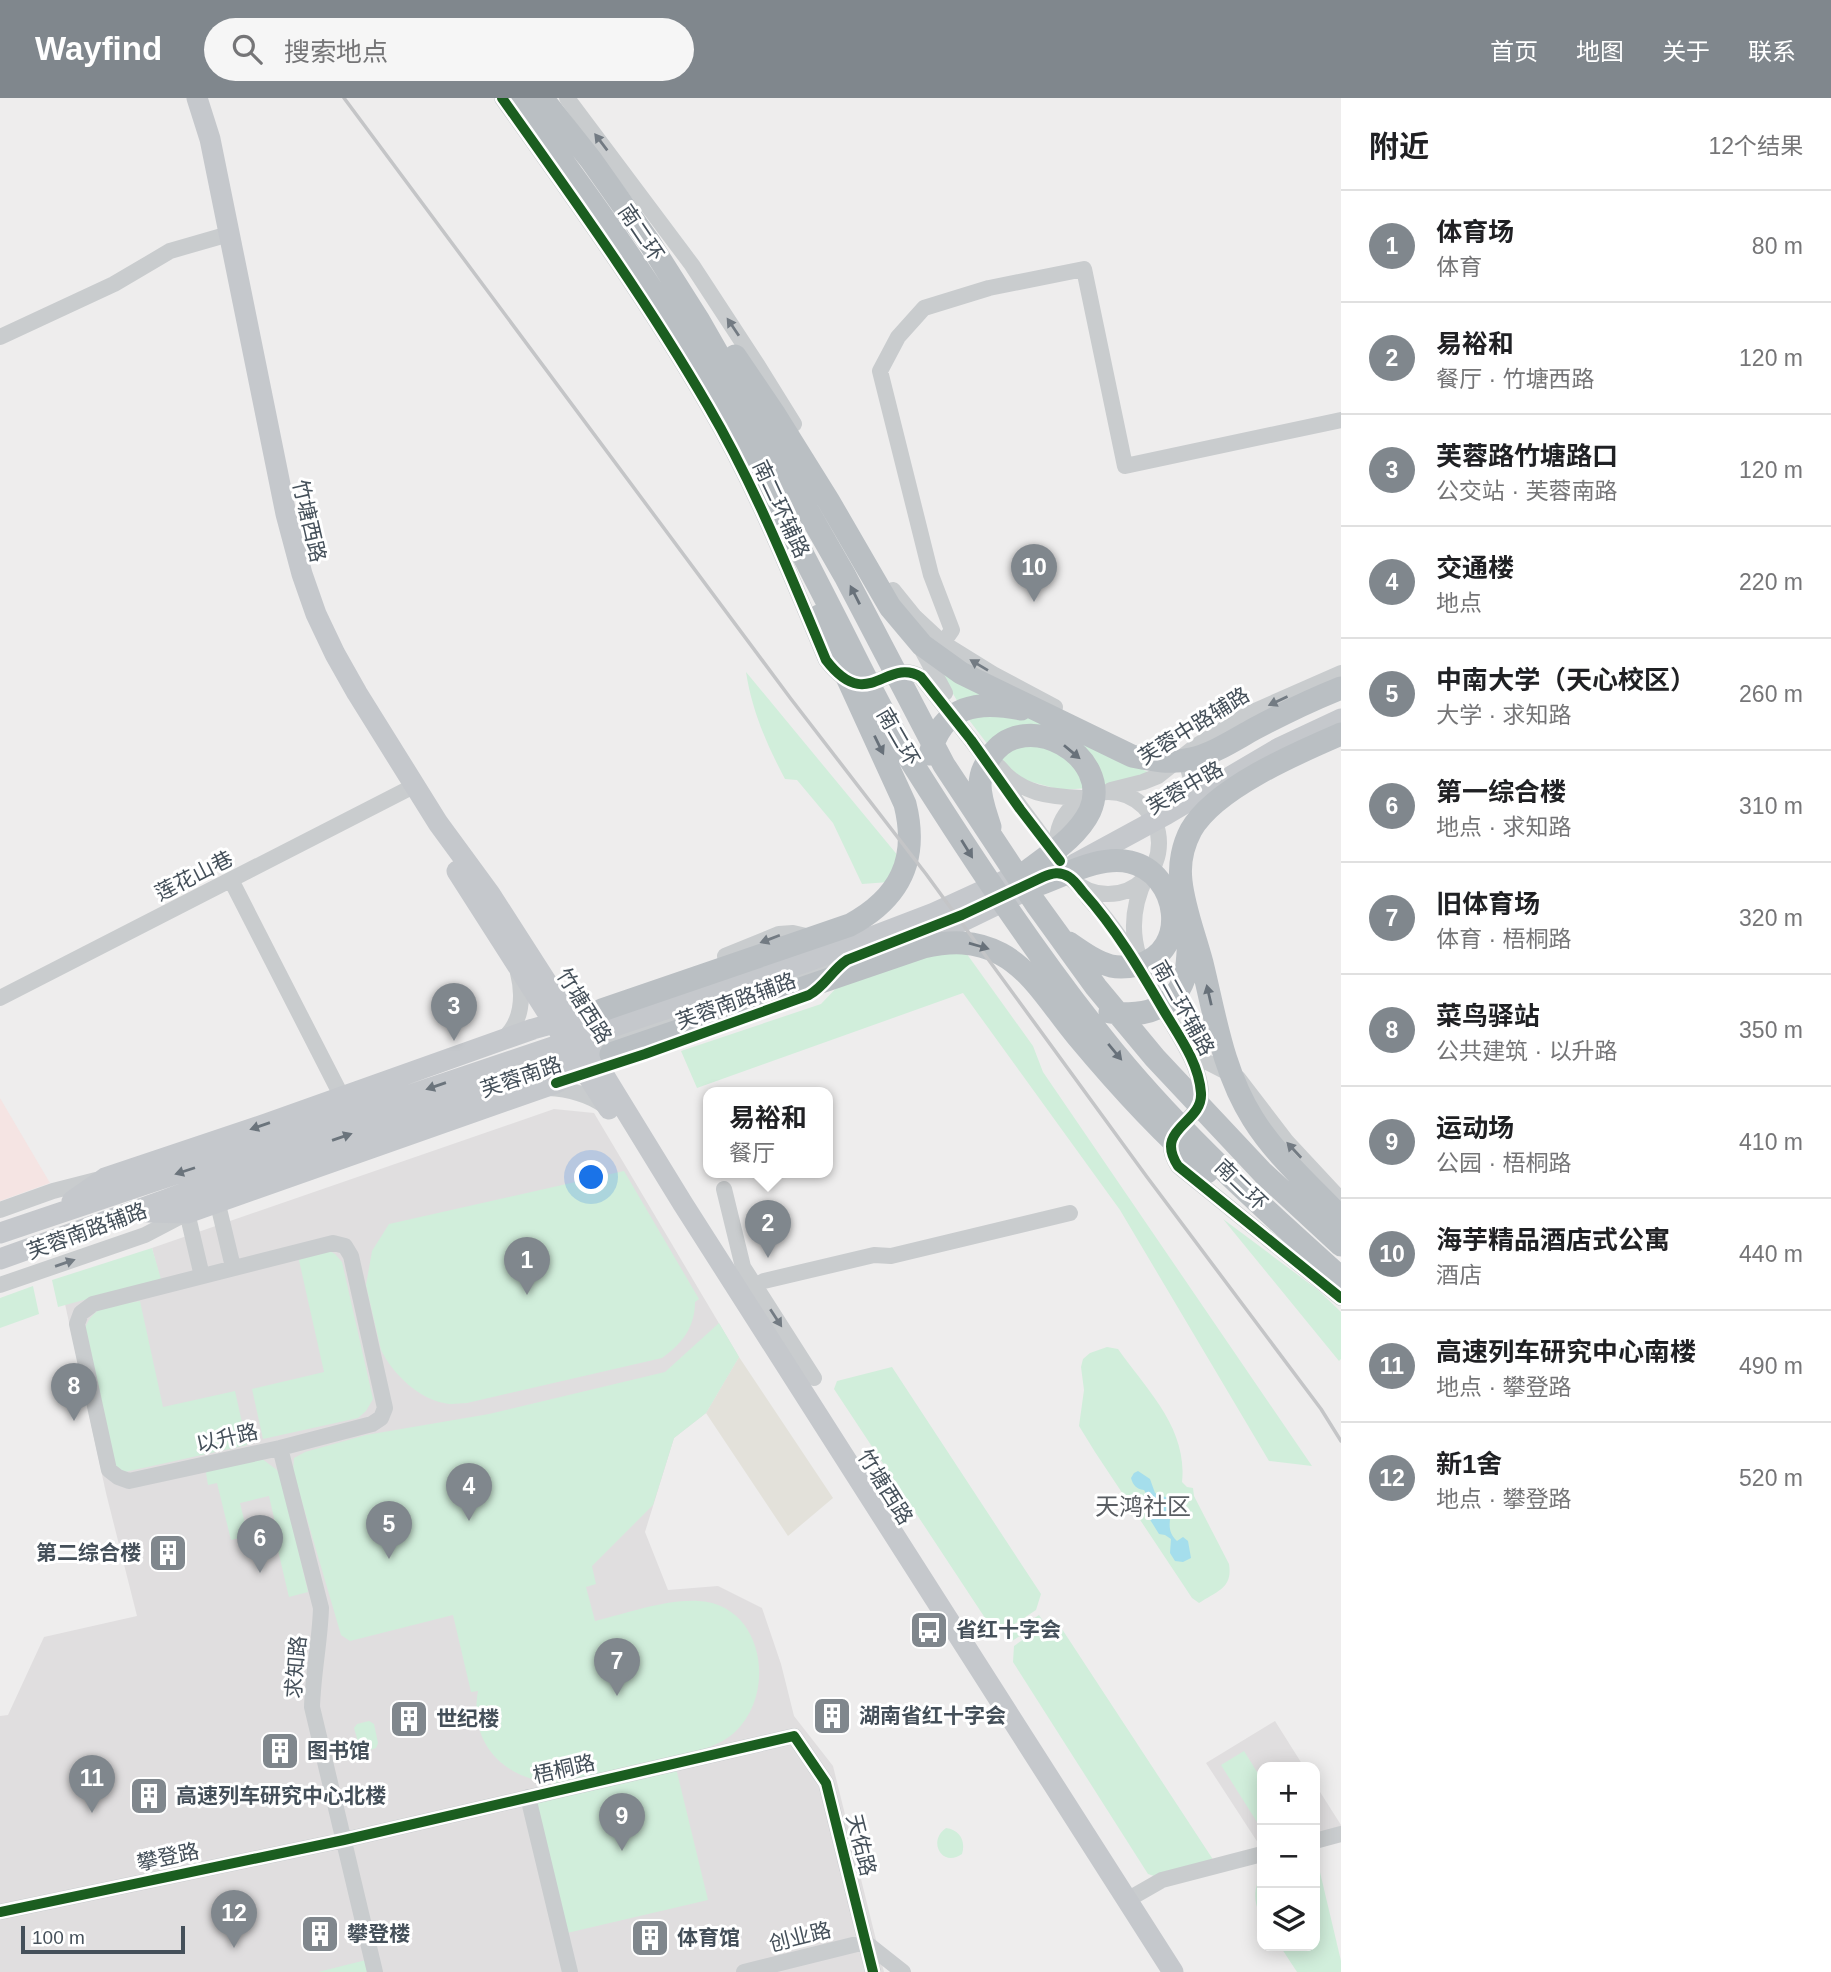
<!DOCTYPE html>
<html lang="zh">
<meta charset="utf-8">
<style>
body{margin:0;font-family:Arial,"Noto Sans SC",sans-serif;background:#f6f6f6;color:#202124}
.controls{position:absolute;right:21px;bottom:21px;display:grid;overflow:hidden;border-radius:14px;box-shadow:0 4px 18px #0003}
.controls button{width:63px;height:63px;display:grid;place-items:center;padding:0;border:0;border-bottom:2px solid #e0e0e0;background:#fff;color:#202124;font:35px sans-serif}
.scale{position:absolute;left:21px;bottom:18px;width:164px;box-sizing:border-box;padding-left:7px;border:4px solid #45505a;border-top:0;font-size:19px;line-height:24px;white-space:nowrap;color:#45505a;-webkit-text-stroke:5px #fff;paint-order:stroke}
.you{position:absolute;left:592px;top:1080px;width:24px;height:24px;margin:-18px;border:5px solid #fff;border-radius:50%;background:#1a73e8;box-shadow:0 0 0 10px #1a73e833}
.badge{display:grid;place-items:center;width:46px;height:46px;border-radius:50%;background:#80878d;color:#fff;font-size:23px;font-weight:700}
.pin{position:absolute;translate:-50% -58px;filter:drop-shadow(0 2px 4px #0008)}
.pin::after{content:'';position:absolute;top:37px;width:24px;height:21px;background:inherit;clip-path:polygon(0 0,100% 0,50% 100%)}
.popup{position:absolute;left:703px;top:989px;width:130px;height:91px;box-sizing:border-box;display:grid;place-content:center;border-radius:14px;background:#fff;filter:drop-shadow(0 2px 5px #0005);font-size:23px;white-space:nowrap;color:#757577}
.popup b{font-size:26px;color:#202124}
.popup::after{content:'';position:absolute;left:50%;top:100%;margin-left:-14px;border:14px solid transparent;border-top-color:#fff}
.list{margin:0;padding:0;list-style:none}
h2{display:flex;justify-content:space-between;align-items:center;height:91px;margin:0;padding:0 28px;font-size:30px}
h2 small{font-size:23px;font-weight:400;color:#757577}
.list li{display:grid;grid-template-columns:46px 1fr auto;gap:21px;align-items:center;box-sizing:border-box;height:112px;padding:0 28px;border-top:2px solid #e0e0e0}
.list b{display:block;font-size:26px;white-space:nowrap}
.list p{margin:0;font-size:23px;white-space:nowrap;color:#757577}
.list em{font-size:23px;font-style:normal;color:#757577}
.icon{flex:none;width:38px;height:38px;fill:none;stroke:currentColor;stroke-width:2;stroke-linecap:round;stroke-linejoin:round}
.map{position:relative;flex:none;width:1341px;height:1874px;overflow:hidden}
header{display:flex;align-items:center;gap:42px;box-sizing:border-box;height:98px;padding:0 35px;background:#80878d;color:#fff}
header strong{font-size:33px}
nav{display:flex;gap:38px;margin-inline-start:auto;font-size:24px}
.search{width:490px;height:63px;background:#f6f6f6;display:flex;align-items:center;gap:18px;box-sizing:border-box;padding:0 24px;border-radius:38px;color:#757577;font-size:26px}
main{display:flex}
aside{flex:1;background:#fff}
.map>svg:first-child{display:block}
.commercial{fill:#e3e1da}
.education{fill:#e0dedf}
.medical{fill:#f5e4e3}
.green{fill:#d1eedb}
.water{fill:#a5deec}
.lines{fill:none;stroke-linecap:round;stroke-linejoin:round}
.minor{stroke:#c9ccce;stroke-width:16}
.major{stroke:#c5c8cc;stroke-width:21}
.highway{stroke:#babfc3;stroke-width:23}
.rail{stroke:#c4c5c7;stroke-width:3.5}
.cycleway-casing{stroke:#fff;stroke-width:15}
.cycleway{stroke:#1b5e20;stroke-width:10}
.oneway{fill:#737b83}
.oneway2{fill:#68717a}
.oneway3{fill:#6b747c}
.labels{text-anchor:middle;stroke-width:6;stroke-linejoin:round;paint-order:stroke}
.street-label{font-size:21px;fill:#45505a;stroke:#fff}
.poi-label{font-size:21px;font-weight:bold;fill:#45505a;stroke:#fff;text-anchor:start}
.quarter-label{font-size:24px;fill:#595d62;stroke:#fff}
</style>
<header>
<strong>Wayfind</strong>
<div class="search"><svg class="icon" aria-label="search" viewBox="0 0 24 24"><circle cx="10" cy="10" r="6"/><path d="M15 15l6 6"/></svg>搜索地点</div>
<nav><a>首页</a><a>地图</a><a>关于</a><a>联系</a></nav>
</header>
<main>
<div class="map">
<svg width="1341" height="1874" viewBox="0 0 1341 1874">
<rect width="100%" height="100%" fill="#eeeded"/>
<path class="commercial" d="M739 1259 833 1400 788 1438 706 1315Z"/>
<path class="education" d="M554 1011 594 1015 739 1259 706 1315 674 1340 645 1434 668 1492 718 1488 762 1510 781 1566 794 1618 833 1668 884 1874H0V1618L8 1617 44 1539 137 1518 106 1395 65 1206 160 1181 152 1150Z
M1275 1623 1304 1669H1262V1751L1206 1665Z
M1315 1686 1341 1727V1735L1315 1741Z"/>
<path class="medical" d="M0 1000 50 1085 0 1103Z"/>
<path class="green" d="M938 570 1148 674 1116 688 1061 692 1021 681 998 660 966 618Z
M746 574 899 759 889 784 862 786 833 725 797 682 785 681C767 647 752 613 746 574Z
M964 852 1033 948 1043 974 1312 1368 1269 1363 1120 1112 963 895 697 990 681 953 821 906 843 883 916 857Z
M624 1073 699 1201 695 1204C695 1229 682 1246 662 1260L467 1305C459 1305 451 1307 444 1305 419 1301 392 1275 381 1252L366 1187 372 1153 389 1126Z
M1223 1121 1318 1192 1341 1214V1261L1339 1263Z
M152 1150 161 1181 58 1209 52 1182Z
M328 1152 335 1156 342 1164 373 1301 366 1313 358 1320 263 1341 252 1291 324 1274 298 1158Z
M33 1188 39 1216 0 1230V1200Z
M140 1203 163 1309 235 1293 247 1347 125 1374 113 1368 83 1236C93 1204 110 1209 140 1203Z
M719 1225 739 1259 706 1315 674 1340 653 1407 592 1468 596 1486 586 1489 595 1523C628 1515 666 1501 699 1503 764 1507 777 1595 735 1634 714 1654 672 1658 645 1665 616 1672 587 1679 557 1685 506 1683 468 1646 478 1593L471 1594 453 1517 350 1543 341 1537 293 1373 294 1360 305 1354 366 1337 489 1316 665 1274Z
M1107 1249 1118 1251C1146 1291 1188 1330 1182 1384L1187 1389 1193 1390 1194 1398 1229 1466C1233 1490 1217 1493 1199 1505L1192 1500 1095 1354 1079 1328 1084 1292 1081 1269 1083 1261 1090 1255Z
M892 1269 1041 1496 1036 1512 1004 1533 991 1529 834 1291 837 1283Z
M261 1360 277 1372 282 1382 308 1494 289 1499 276 1444 279 1442 269 1398 240 1405 248 1438 231 1442 217 1385 208 1387 206 1375 209 1371Z
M1039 1517 1043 1523 1012 1543 1008 1537Z
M1044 1527 1060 1528 1214 1763 1154 1778 1148 1776 1013 1564 1014 1548Z
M369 1623 374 1626 378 1645 376 1650 364 1654 360 1651 354 1630 357 1626Z
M1244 1653 1262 1682V1732L1221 1667Z
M676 1670 708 1802 567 1835 536 1704Z
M946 1730C960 1732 966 1743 962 1756 942 1770 927 1743 946 1730Z
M1315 1765 1319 1770 1341 1863V1874H1297L1280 1848H1315Z
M1262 1778V1820C1254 1808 1252 1789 1262 1778Z
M366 1862 369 1874H318Z"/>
<path class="water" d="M1138 1373 1150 1381 1155 1395 1168 1400 1172 1407C1171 1420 1165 1432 1177 1443L1183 1439 1188 1443 1191 1460 1183 1464 1175 1463 1170 1455 1171 1441 1165 1437 1159 1436 1149 1420 1157 1414 1144 1392C1136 1391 1133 1387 1131 1380L1134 1375Z"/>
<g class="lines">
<path class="minor" d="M502 0C573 100 646 201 708 308 755 388 790 476 826 562 868 617 886 558 921 579L971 642 1059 761
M567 0 692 167 758 268 794 326
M0 239 114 186 170 153 229 136
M893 492 914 518 943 545 993 576 1055 609
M943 545 952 532 931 477 880 273 898 239 924 210 989 190 1084 171 1125 368 1341 322
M921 550 945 595
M1192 653C1181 667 1195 693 1207 704
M999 669C1020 696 1051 699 1082 700
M1111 692 1143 684 1158 678 1196 648 1248 616 1341 575
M1057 745a51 51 0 1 1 102 0a51 51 0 1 1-102 0Z
M1057 775C1062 776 1067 777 1071 781 1078 786 1084 794 1089 801 1120 834 1141 873 1164 912 1178 937 1199 965 1201 994 1203 1026 1153 1029 1178 1068L1341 1200
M231 782 342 999
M725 858 779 836 793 835 810 839
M1139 859C1130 832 1134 804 1146 779
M829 879 847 862 911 838
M0 900 406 692
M503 941C522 925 524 898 518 875
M1191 947 1205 963 1238 980 1287 1044 1341 1102
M583 964 612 943 621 939 841 864
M548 990C569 991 588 996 605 1008
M724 1091 743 1169 814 1280
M215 1094 233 1169
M185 1106 202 1178
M0 1112 53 1093 96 1082
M333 1145 345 1148 351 1158 385 1310 381 1320 372 1326 280 1350 129 1383 118 1379 109 1372 77 1226 81 1215 93 1206Z
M0 1187 145 1137 187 1115
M755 1188 764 1183 874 1157 891 1158 1070 1115
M280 1350 321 1510C320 1543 313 1575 312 1609L375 1874
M528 1699 570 1874
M1315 1743 1341 1736
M1127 1802 1162 1782 1262 1756
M0 1814 344 1742 794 1638 826 1685 873 1874
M744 1874 865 1844 903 1874"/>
<path class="major" d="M197 0 210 41 286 416 302 476 316 516 335 556 357 595 438 725 490 796 551 891 683 1106 1173 1874
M1075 766 1167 716 1279 650 1341 621
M457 773 609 1011
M904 846 965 822 1041 785
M72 1103 105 1080 266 1026 533 931 602 912
M148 1114 187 1115 556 985 592 966
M0 1135 811 862 934 815 1030 771
M0 1161 339 1040 589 956"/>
<path class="highway" d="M516 0C590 99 663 201 723 308 764 379 801 453 839 527 863 574 886 623 914 668 976 766 1041 864 1114 954 1182 1037 1262 1109 1341 1180
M542 0 591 62 649 144 699 223 845 478 944 667 1036 806 1096 889 1155 960 1263 1075 1341 1147
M735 258 775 317 828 402 890 509 922 547 961 575 1132 658C1152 662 1170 666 1191 661 1213 656 1234 642 1254 631 1282 616 1311 602 1341 590
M1341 636C1297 655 1215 690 1191 732 1183 747 1179 766 1181 783 1184 811 1195 838 1202 865 1215 918 1223 974 1253 1021 1276 1058 1311 1088 1341 1120
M930 656C942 607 978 602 1021 611
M990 729C986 716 980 701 980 687 980 676 985 666 991 658 1025 608 1114 658 1090 713 1078 738 1051 755 1029 772
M1037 787C1065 777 1100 757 1130 764 1179 775 1191 853 1138 867 1129 869 1120 870 1111 868 1096 864 1082 854 1069 845
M602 912 850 827C900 800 919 762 905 706L819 518
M1110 914C1143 920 1177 911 1186 874 1188 863 1188 851 1189 840
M611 956 923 849C950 843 975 842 1001 856 1033 873 1054 911 1077 938 1117 986 1159 1033 1207 1074"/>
<path class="rail" d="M344 0 791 601 926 776 1147 1079 1321 1311 1341 1343"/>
<defs>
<path id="cycleway" d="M502 0C573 100 646 201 708 308 755 388 790 476 826 562 868 617 886 558 921 579L971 642 1020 711 1060 763
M556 985 645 956 809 897C825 888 832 872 847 862L962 817 1043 779C1052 775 1060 773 1069 779 1074 782 1079 789 1083 794 1116 831 1139 870 1164 913 1179 938 1199 965 1201 995 1203 1026 1153 1030 1178 1068L1341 1200
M0 1814 344 1742 794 1638 826 1685 873 1874"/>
</defs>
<use href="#cycleway" class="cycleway-casing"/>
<use href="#cycleway" class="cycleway"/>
</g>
<defs><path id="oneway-solid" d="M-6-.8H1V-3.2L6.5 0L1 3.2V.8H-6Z" transform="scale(1.75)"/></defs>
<g class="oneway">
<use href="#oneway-solid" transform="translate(601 44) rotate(-127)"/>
<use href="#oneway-solid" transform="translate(733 229) rotate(-124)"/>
<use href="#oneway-solid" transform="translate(979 567) rotate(-149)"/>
<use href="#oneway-solid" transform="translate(1278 603) rotate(155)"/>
<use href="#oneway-solid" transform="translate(770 841) rotate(159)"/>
<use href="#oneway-solid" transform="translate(1294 1052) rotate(-133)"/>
<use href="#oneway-solid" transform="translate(65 1165) rotate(-19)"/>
<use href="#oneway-solid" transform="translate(776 1220) rotate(57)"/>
</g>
<g class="oneway2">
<use href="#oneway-solid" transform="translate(855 497) rotate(-117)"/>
<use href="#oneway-solid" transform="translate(879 647) rotate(64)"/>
<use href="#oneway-solid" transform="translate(1072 654) rotate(40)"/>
<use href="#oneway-solid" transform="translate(967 751) rotate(58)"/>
<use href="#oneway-solid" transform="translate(979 848) rotate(16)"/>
<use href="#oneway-solid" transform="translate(1209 897) rotate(-103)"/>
<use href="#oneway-solid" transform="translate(1115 954) rotate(50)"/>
</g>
<g class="oneway3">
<use href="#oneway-solid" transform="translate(436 988) rotate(161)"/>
<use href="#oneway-solid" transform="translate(260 1028) rotate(161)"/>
<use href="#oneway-solid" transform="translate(342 1039) rotate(-19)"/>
<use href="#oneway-solid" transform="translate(185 1073) rotate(162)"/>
</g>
<defs>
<symbol id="building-square" viewBox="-11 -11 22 22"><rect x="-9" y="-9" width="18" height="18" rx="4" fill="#80878d" stroke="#fff"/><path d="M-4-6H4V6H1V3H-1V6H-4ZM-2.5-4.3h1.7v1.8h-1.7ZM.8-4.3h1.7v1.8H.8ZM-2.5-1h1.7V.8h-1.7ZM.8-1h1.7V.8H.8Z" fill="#fff"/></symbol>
<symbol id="bus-square" viewBox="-11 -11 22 22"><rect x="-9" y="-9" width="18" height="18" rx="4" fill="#80878d" stroke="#fff"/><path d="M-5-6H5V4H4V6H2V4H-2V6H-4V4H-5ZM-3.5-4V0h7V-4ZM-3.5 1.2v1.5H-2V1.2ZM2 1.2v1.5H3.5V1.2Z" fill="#fff"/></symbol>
</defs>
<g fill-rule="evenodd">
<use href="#building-square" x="146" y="1433" width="44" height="44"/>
<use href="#bus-square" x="907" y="1510" width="44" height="44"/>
<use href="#building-square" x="810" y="1596" width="44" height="44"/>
<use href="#building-square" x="387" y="1599" width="44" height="44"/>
<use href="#building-square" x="258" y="1631" width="44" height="44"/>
<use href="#building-square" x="127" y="1676" width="44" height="44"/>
<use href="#building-square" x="298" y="1814" width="44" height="44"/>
<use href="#building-square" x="628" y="1818" width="44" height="44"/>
</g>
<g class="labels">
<g class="street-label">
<text transform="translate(641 135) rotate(56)" y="7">南二环</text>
<text transform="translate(781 411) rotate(65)" y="7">南二环辅路</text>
<text transform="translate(309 423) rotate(77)" y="7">竹塘西路</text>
<text transform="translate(1194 628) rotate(-32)" y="7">芙蓉中路辅路</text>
<text transform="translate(898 639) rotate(60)" y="7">南二环</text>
<text transform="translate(1185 690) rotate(-30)" y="7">芙蓉中路</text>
<text transform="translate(194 778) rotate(-27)" y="7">莲花山巷</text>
<text transform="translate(736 903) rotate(-20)" y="7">芙蓉南路辅路</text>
<text transform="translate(584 908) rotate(58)" y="7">竹塘西路</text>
<text transform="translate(1183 910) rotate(61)" y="7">南二环辅路</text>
<text transform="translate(521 979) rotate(-19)" y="7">芙蓉南路</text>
<text transform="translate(1241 1087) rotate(44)" y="7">南二环</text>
<text transform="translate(87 1133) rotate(-20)" y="7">芙蓉南路辅路</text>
<text transform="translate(227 1340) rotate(-13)" y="7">以升路</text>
<text transform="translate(885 1389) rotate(58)" y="7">竹塘西路</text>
<text transform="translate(296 1569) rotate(-85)" y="7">求知路</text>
<text transform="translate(564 1671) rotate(-13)" y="7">梧桐路</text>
<text transform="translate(861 1747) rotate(76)" y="7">天佑路</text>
<text transform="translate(168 1759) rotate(-12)" y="7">攀登路</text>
<text transform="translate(800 1839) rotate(-14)" y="7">创业路</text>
</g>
<g class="poi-label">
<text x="141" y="1462" text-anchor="end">第二综合楼</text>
<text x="956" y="1539">省红十字会</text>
<text x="859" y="1625">湖南省红十字会</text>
<text x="436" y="1628">世纪楼</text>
<text x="307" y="1660">图书馆</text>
<text x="176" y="1705">高速列车研究中心北楼</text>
<text x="347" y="1843">攀登楼</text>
<text x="677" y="1847">体育馆</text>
</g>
<g class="quarter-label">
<text x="1143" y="1417">天鸿社区</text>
</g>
</g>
</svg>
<div class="controls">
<button>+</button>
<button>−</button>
<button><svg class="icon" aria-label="layers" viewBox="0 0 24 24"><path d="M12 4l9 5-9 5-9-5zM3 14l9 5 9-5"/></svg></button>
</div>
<div class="scale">100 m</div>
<div class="you"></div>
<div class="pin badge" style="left:527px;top:1197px">1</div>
<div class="pin badge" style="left:768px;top:1160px">2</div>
<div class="popup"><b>易裕和</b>餐厅</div>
<div class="pin badge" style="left:454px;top:943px">3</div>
<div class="pin badge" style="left:469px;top:1423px">4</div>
<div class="pin badge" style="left:389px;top:1461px">5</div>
<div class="pin badge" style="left:260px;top:1475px">6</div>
<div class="pin badge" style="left:617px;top:1598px">7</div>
<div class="pin badge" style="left:74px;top:1323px">8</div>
<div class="pin badge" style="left:622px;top:1753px">9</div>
<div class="pin badge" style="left:1034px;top:504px">10</div>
<div class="pin badge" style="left:92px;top:1715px">11</div>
<div class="pin badge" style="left:234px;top:1850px">12</div>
</div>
<aside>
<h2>附近<small>12个结果</small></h2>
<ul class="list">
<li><span class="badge">1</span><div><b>体育场</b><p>体育</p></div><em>80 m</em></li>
<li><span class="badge">2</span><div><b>易裕和</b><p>餐厅 · 竹塘西路</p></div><em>120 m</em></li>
<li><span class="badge">3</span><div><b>芙蓉路竹塘路口</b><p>公交站 · 芙蓉南路</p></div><em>120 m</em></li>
<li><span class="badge">4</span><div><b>交通楼</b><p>地点</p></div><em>220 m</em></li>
<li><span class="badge">5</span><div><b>中南大学（天心校区）</b><p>大学 · 求知路</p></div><em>260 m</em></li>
<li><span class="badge">6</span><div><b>第一综合楼</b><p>地点 · 求知路</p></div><em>310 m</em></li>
<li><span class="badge">7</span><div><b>旧体育场</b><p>体育 · 梧桐路</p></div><em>320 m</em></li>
<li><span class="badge">8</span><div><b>菜鸟驿站</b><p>公共建筑 · 以升路</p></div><em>350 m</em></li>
<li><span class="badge">9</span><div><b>运动场</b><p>公园 · 梧桐路</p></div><em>410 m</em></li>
<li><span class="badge">10</span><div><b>海芋精品酒店式公寓</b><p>酒店</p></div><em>440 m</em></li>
<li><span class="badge">11</span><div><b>高速列车研究中心南楼</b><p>地点 · 攀登路</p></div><em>490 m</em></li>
<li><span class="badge">12</span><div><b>新1舍</b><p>地点 · 攀登路</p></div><em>520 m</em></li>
</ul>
</aside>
</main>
